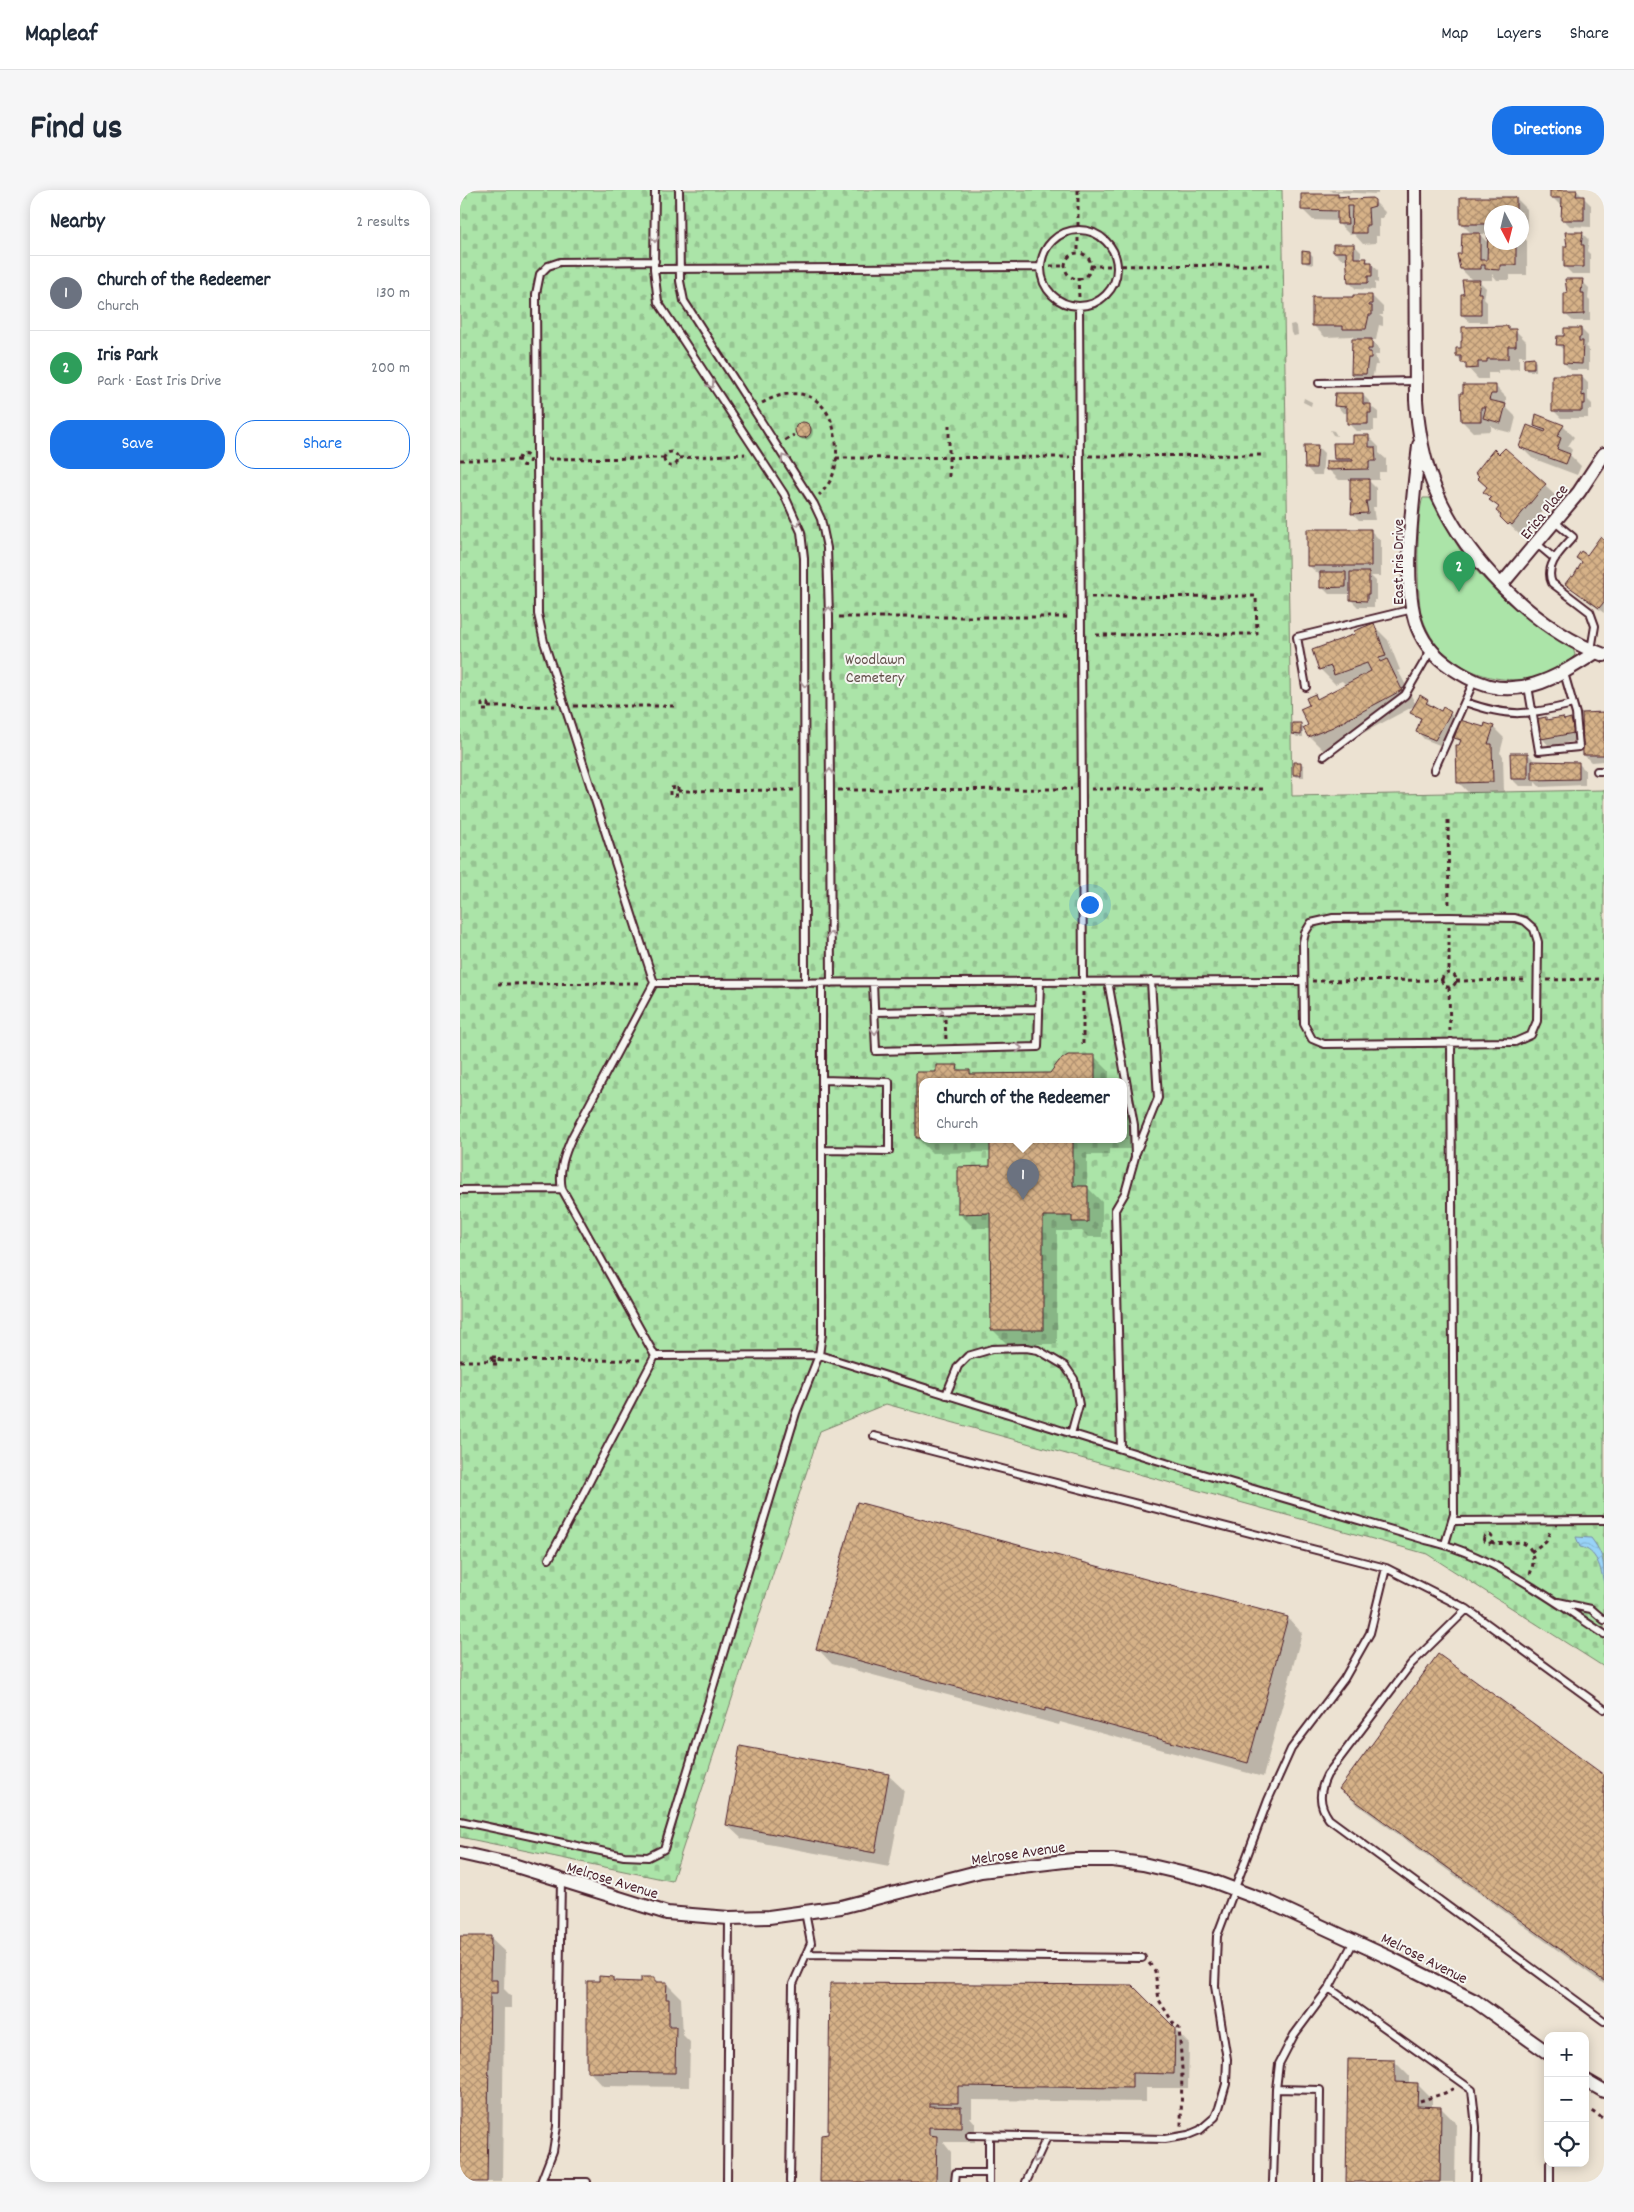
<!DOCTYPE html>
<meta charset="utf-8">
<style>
body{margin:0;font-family:Dekko,sans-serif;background:#f6f6f7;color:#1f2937}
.controls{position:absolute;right:15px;bottom:15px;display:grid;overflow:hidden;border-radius:10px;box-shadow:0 2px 12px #0003}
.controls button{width:45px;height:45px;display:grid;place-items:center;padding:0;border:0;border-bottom:1px solid #e0e1e3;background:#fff;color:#1f2937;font:25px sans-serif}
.compass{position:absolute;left:1024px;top:15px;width:45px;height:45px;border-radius:50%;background:#fff;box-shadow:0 2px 12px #0003;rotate:173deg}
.you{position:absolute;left:629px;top:714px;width:18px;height:18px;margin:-12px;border:4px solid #fff;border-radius:50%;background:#1a73e8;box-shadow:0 0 0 8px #1a73e833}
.badge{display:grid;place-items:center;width:32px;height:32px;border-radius:50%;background:#1a73e8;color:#fff;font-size:16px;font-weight:700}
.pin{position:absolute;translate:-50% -41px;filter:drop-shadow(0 1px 2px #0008)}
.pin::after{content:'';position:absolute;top:26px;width:18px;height:15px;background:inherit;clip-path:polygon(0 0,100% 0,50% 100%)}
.popup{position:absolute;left:459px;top:888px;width:208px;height:65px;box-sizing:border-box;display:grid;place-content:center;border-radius:10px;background:#fff;filter:drop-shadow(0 1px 4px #0005);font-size:16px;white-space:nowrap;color:#747a83}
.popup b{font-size:19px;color:#1f2937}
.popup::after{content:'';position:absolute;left:50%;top:100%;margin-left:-10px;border:10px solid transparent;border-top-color:#fff}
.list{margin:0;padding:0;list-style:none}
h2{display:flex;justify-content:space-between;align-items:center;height:65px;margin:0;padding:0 20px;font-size:21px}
h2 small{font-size:16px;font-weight:400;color:#747a83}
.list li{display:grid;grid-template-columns:32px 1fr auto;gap:15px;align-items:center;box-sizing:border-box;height:75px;padding:0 20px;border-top:1px solid #e0e1e3}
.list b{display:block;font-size:19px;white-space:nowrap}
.list p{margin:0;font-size:16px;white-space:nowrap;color:#747a83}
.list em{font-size:16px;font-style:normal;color:#747a83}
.actions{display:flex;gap:10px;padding:15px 20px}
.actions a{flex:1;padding:11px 0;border:1px solid #1a73e8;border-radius:20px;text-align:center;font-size:18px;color:#1a73e8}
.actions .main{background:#1a73e8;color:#fff}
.icon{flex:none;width:28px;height:28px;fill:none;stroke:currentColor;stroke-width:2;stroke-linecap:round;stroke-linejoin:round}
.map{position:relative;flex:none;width:1144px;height:1992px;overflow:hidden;border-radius:20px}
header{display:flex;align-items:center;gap:30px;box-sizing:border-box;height:70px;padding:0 25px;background:#fff;border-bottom:1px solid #e0e1e3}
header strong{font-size:24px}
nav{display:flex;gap:28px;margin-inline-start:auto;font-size:18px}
.intro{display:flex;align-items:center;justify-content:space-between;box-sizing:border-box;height:120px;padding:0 30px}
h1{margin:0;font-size:35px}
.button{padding:12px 22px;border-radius:20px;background:#1a73e8;color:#fff;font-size:18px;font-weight:700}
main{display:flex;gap:30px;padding:0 30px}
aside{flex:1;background:#fff;border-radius:20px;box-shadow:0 2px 12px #0003}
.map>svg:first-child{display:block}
.cemetery{fill:url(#cemetery-stones);stroke:#7a826a;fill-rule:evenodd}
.park{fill:#abe4a8;stroke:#7a826a}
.water{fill:url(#water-waves);stroke:#798ba6}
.shadow{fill:#0003;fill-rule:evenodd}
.building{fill:url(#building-cross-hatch);stroke:#4a1f2b}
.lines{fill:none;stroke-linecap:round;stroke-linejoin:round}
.lane-casing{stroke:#4a1f2b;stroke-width:10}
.street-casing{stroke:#4a1f2b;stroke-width:16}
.path{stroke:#4a1f2b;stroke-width:3;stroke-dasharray:4 4;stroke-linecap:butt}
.lane{stroke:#f6f6f2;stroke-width:6}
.street{stroke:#f6f6f2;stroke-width:12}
.oneway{stroke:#a99598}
.labels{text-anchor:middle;stroke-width:4;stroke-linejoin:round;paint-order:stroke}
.street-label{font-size:16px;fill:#4a1f2b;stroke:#f6f6f2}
.park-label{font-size:16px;fill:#62504a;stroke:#f6f6f2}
</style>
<header>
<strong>Mapleaf</strong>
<nav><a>Map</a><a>Layers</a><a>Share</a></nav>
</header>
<div class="intro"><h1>Find us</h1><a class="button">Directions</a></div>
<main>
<aside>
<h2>Nearby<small>2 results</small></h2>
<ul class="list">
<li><span class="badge" style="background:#6b7280">1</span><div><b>Church of the Redeemer</b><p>Church</p></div><em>130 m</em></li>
<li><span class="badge" style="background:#2e9e5b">2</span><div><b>Iris Park</b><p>Park · East Iris Drive</p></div><em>200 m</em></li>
</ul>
<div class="actions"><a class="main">Save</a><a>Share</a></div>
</aside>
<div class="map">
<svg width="1144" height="1992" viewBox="0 0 1144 1992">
<defs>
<pattern id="cemetery-stones" width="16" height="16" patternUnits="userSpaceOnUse" patternTransform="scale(1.25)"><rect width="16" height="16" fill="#abe4a8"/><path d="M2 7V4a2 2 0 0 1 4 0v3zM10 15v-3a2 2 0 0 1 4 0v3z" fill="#95c391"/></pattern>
<pattern id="water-waves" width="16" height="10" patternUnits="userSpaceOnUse" patternTransform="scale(1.25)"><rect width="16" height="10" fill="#98d3f8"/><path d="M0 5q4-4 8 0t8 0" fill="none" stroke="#84b5d5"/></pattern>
<pattern id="building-cross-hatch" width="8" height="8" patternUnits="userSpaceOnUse" patternTransform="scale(1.25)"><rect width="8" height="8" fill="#d6b288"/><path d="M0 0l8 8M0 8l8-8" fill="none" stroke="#b0906f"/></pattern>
</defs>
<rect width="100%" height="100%" fill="#ece2d2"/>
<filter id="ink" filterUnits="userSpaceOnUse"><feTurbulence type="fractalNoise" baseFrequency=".02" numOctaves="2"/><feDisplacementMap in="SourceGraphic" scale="10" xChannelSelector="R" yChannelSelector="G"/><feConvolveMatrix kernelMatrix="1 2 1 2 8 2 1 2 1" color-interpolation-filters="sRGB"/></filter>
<g filter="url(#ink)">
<path class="cemetery" d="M0 0H822L832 606 1144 600V1477L967 1364 426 1214 360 1241 212 1691 0 1647ZM463 891H663V949H463Z"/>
<path class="park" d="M963 308H970C981 324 988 342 999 358 1028 400 1069 433 1113 458L1115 465C1082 499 1024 496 990 467 985 462 979 459 976 454 969 444 964 434 961 423 957 404 956 324 963 308Z"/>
<path class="water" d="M1116 1347 1131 1348C1144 1365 1144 1372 1144 1394 1141 1379 1137 1360 1120 1357Z"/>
<path class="shadow" d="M870 0H918V4L872 2Z
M1092 0H1116L1131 15V37L1110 36 1103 29V14H1099L1092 7Z
M878 5 890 10 914 11 925 22 923 28H919V46H916V53L903 54 894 44 890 45 879 34V31L853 30 842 19Z
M1056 8 1067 19V44H1062V22H1032V52H1062V46L1067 51V85H1050V90H1037L1032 84V90H1018L1026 98 1024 109 1027 112V132H1010L1002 125 1006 105 1013 91 1001 79 1002 65 1012 44 1001 33ZM1019 44H1029V54Z
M1122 43 1129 50 1127 61 1130 64V84H1112L1105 77 1109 57Z
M894 55 901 62V69H906L918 80V93L915 92V100L896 99 889 92 888 69H881L874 62Z
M850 63 853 66V75L847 74 843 71Z
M1122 91 1129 98 1128 109 1130 111V131H1113L1105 124 1109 104Z
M912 106 923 117V125H919L923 128V136L919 135 916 150H911L919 158V165H915L918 175H915L912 190 899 191 892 184 896 151 892 146 865 147 854 136V109Z
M834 134 837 137 838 145 834 146 831 143 830 135Z
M1048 138 1050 140H1055L1066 151V166H1059V179L1038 180V183H1028V189H1018L997 166 1002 159Z
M1121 139 1128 146V154L1125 156 1129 160V180H1111L1104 173 1105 161 1098 155Z
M1073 169 1076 172V181H1068L1065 178Z
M1121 186 1128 193V210L1132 214V220H1128V228H1101L1094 221Z
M1035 196 1046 207V214L1044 215 1056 227 1052 243 1036 239 1031 235V241L1013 242 1002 231 1004 204Z
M902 204 909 211V215L918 222V230H914V241H896L889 234V223H883L876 215Z
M844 208 852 212 851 216 843 212Z
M337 242a8 8 0 1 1 16 0a8 8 0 1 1-16 0Z
M1075 235 1103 236 1114 247 1108 256 1112 260 1110 265 1121 276 1117 285 1072 268 1061 257 1083 242Z
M870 240 874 241 877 246 873 245Z
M908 246 919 257V263L926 269V282H919V290H908L916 298V317H913L915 330H899L892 323 893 312 891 310V290H879L868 279 878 272 875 269 894 254Z
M857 256 864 263 862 285H853L846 277Z
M1045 260 1096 306 1063 345 1061 343 1060 345 1041 327 1042 326 1040 319 1031 310 1028 298 1040 266Z
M910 340 921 351V386H911L916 391V410H914V417H898L891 410V404H869L862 397 861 386 848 375Z
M1144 352V423L1118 404 1107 393 1113 389 1123 373 1118 368 1127 367Z
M913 435 928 450 940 480 937 481 941 486 956 515 967 511 981 523H990L997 530 982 556 964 549 957 541 962 531 952 522 956 515 888 551 864 561 849 546 851 515 854 505 859 510 886 495 882 491 875 494 860 479 897 444Z
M1144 524V571L1131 572 1124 565Z
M1085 528 1088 531 1103 528 1106 531 1111 530 1118 537 1121 550 1089 556 1082 548Z
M840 534 843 538V547H837L833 544Z
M1033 537 1044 548 1040 563 1043 566 1044 602 1009 603 998 592 1001 553 996 547Z
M1068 564 1075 571 1118 573 1125 580V595L1080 597 1075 592V596H1059L1052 589Z
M841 573 844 576V587H837L834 584Z
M634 866 649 881V891H463V949H663V913L670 921 671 959H649V965H627V997L642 1012V1047H628L622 1041H597V1154H547L532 1139V1038H514L499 1023 531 978V962L472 963 457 948V883H477L497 876 502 881H510L514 885 591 884Z
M828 1428 842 1443 803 1587 600 1532 599 1535 372 1474 358 1459Z
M281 1558 429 1586 444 1600 429 1677 282 1649 267 1635Z
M1144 1587V1794L895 1613 881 1598Z
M0 1747 30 1748 45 1762 44 1799 51 1806V1818H44L42 1992H0Z
M153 1788 158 1793H182L195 1788 200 1793H206L221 1808 223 1845 230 1852 229 1897 143 1896 129 1881 140 1792Z
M672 1796 729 1854 728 1898H686V1912L512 1910V1927H510L515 1933V1952H483L491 1962V1992H361L369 1946Z
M934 1871 949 1886V1894H957L972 1909V1918H981L996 1933 995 1992H887Z"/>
<path class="building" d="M1090 0H1117L1116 6H1124V30H1101L1102 8H1090Z
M841 4H878V7L888 6V9L912 8 915 10V16L908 18 909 35H906V43H891L892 16H887L888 34H877V21L841 20Z
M1000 7H1056V22H1032V34H1000Z
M1028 39H1032V52H1056V75H1040V80L1025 79V75H1021V79H1000L997 64H1001L1002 43H1020V70H1027Z
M1105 42H1123L1121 55H1124V77H1104V56H1107Z
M873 54H894V68H907L906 72H912V86H908V93H888L886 62H873Z
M842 61 850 62V72H842Z
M1105 89H1123L1121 103H1124V124L1104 125V103H1107Z
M1002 90H1020L1018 103H1021V125H1001V104H1004Z
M893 105H912V114H909V116H912V125H909L906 139H883V136H852V107H893Z
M1048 136V139H1056V156H1048V169H1027V172H1018V178L1006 179V173H1001V166H996V158H1001V151H1002V137Z
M1104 138H1121V147H1119V151H1123L1122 174 1103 173V155H1096L1097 146H1104Z
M892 149H912V159H908V162H911V168H908L906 184H891Z
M1074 167V178H1064V168Z
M1092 185H1122V206L1125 205V214H1122V221H1092Z
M1003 195H1036V204H1031L1029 210 1046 214 1041 233 1023 228 1026 217H1021V231H1001L1000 203H1003Z
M875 203H903V214H911V223H908V234H887V217L874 216Z
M1076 224 1104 235 1097 246 1101 248 1097 259 1110 264 1106 274 1059 257 1067 235 1085 242 1086 240 1074 236Z
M335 240a8 8 0 1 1 16 0a8 8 0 1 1-16 0Z
M893 245H909V257H915L916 271H909V279L866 280V271H893V269H874L873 253H893Z
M844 255H858L856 278H845Z
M1045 258 1086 294 1052 335 1050 333 1048 335 1040 327 1041 325 1036 321 1039 317 1029 310 1031 308 1023 302 1027 297 1017 288 1019 286 1015 283 1034 259 1039 264Z
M890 289H909V311H906L908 323 891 324 892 310H890Z
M847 339H911V376H847Z
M1140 347 1144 350V412L1139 418 1105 394 1111 386 1113 387 1122 372 1116 368 1121 361 1127 365Z
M860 382H886V397L860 398Z
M890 382H909V404H907V411L890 410Z
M914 433 926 466 919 468 920 472 927 469 942 500 873 537 848 547 843 538 848 535 840 519 849 515 846 508 855 504 857 509 911 481 907 473 874 485 871 476 859 480 852 460 895 444 894 441Z
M960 505 968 510 966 513 981 521 983 517 991 522 975 550 956 542 961 528 950 523Z
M1144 522V565H1123L1122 523Z
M1086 527V530L1103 527 1104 530 1111 528 1114 543 1081 549 1076 529Z
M1000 530 1024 537 1025 533 1034 536 1028 554H1032L1033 592 997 593 996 555H999L1001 550 994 548Z
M832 533H841V545L832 544Z
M1050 563H1068V589H1051Z
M1072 571 1119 572V589L1072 590Z
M833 572H841V585H833Z
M608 865H635V891H463V948H456V882H476V875H498L497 880H510V884L590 883 599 871Z
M530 949H635V951H613V996H628V1032H612V1026H583V1140H531L530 1023 498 1024V977L530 976Z
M397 1312 828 1427 788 1573 585 1518V1521L356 1459Z
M978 1464 1144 1585V1791L879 1599Z
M280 1556 429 1584 415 1663 266 1635Z
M0 1746H31L30 1790H37V1803H30L27 1992H0Z
M139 1786 153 1787V1791L181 1792V1787H195V1792H207L206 1809H209V1836H216L215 1883 127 1882V1791H139Z
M370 1793 672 1795 715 1838 714 1884 672 1883V1898L498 1896V1913H469V1916L501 1917V1938L469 1937V1945L477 1946 476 1992H360L361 1945 368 1944Z
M888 1869 935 1870V1892L958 1893 957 1916 981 1917 980 1992H886Z"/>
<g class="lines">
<defs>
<path id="lane" d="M195 0 194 79 198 112 324 304 341 342 344 368 345 793
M219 0 220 91 224 111 354 314 361 329 367 358 369 427 371 793
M581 78a38 38 0 1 1 76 0a38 38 0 1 1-76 0Z
M195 71 100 72 88 76 80 84 76 104 78 424 84 452 194 793 842 791
M194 79 581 77
M619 116 623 791
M859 193 955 191
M1095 332 1113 347C1102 360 1084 375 1092 393L1130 422 1135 436 1131 460
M1077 354 1095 369
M1068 496 1079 561 1119 557 1116 524 1104 483
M846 497 837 447 953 419
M1005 512C1050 528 1067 525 1113 514
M864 566 945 505 971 460
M974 580 1014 491
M1137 581H1144
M989 727 1055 728 1065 731 1074 739 1078 752 1077 831 1071 845 1055 852 864 854 852 849 844 834 843 752 845 743 851 733 873 728Z
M648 791 674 935 675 967 665 1003 655 1020 661 1259
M194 793 112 947C105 963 98 981 102 999L195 1166
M413 793 416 861 578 857 580 792
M414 822 579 819
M362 960 429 961V892L363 890
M676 963 698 908 691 791
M0 1000 102 999
M486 1205 498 1176 508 1166 532 1159 566 1158 578 1160 605 1176 614 1189 619 1215 611 1244
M414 1246 926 1378 910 1443 884 1489 831 1559 808 1610 757 1746 755 1796 767 1869 766 1894 759 1918 755 1927 740 1940 728 1945 705 1949 510 1945
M992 1331 1144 1330
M985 1354 994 1324 991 852
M89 1369 195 1166 359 1165 722 1278 966 1350C1031 1364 1089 1408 1144 1444
M926 1378 1007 1419 1144 1519
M1098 1412 1131 1419 1144 1430
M1007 1419 951 1474 867 1585C859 1601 858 1614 869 1629L1144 1831
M0 1631 164 1666 188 1667 204 1659 336 1223 359 1165 362 1143V793
M346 1764 682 1768
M869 1798 1012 1900 1016 1937 1015 1992
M816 1899 860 1900 859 1992
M529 1946V1992
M1090 1973V1992
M81 1992 93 1961 97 1936 101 1690
M81 1992H127
M267 1992 269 1728
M330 1992 333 1794 351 1753 345 1722
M495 1992 496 1983H529
M566 1992 587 1947
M813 1992 816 1899 819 1874 834 1845 869 1798 894 1751"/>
<path id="street" d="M955 0 956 210C958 239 963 269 974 296 1002 366 1073 439 1144 465
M959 255C954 303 939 402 960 443 970 464 987 476 1007 487 1055 514 1096 488 1136 462
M1042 394 1119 302 1144 264
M0 1663 53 1675 207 1723 269 1728 309 1727 381 1717 521 1681 613 1670H653L683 1674 747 1689 811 1713 930 1768 1015 1811 1088 1863
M1125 1890 1144 1901"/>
</defs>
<use href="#lane" class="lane-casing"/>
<use href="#street" class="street-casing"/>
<path class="path" d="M618 0V64
M605 76a13 13 0 1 1 26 0a13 13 0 1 1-26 0Z
M590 76H606
M630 76 813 75
M618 87 619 107
M302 213C341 192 371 207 376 252 378 273 375 290 359 305
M325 250 334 245
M204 269a7 7 0 1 1 14 0a7 7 0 1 1-14 0Z
M58.5 270a5.5 5.5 0 1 1 11 0a5.5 5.5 0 1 1-11 0Z
M629 266 804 265
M219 268 285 264
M376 268 610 267
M88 269 204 268
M0 270H59
M489 287V233
M631 407 796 406 797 444 632 445
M379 427H610
M28 513V520H22V514Z
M114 516H215
M28 517 95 516
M218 597V605H210V598Z
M631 599H805
M378 600 612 599
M218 601 334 600
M988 630 989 718
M989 736V783
M982 790a7 7 0 1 1 14 0a7 7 0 1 1-14 0Z
M1087 790 1144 789
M852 791 983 790
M996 791 1068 790
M38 794 182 793
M989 797 990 844
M623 802V857
M485 829 486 850
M32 1167H39V1174H32Z
M0 1171 182 1170
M1023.5 1349a4.5 4.5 0 1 1 9 0a4.5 4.5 0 1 1-9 0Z
M1031 1352C1044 1358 1065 1343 1072 1363 1074 1370 1073 1377 1070 1384
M1071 1362 1086 1351 1091 1339
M689 1773 695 1781 699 1810 715 1836 719 1838 722 1879 721 1936
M960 1911 985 1903 994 1898
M1125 1917 1144 1929"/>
<use href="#lane" class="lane"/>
<use href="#street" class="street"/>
</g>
<defs><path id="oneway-chevron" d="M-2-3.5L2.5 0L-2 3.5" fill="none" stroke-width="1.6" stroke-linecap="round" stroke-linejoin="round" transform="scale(1.25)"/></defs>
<g class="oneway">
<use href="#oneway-chevron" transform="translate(195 49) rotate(90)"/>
<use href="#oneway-chevron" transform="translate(251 195) rotate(57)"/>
<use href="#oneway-chevron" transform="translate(324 268) rotate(-121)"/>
<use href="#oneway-chevron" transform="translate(337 333) rotate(66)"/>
<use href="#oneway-chevron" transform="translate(369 420) rotate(-92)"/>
<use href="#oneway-chevron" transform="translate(345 494) rotate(90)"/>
<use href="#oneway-chevron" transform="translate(370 582) rotate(-90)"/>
<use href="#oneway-chevron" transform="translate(371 745) rotate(-90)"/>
<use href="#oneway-chevron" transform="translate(480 821) rotate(-1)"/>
<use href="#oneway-chevron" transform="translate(415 841) rotate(87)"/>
<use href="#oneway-chevron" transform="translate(559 858) rotate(-1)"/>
<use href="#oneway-chevron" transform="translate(576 1969) rotate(116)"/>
</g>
</g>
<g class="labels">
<g class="street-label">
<text transform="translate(1083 321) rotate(-51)" y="6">Erica Place</text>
<text transform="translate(937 372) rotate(-90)" y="6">East Iris Drive</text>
<text transform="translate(558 1662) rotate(-8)" y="6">Melrose Avenue</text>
<text transform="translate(153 1689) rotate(17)" y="6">Melrose Avenue</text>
<text transform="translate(965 1767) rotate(27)" y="6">Melrose Avenue</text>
</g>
<g class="park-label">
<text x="415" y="474">Woodlawn<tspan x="415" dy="18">Cemetery</tspan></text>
</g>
</g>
</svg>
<div class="controls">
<button>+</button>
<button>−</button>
<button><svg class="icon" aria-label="locate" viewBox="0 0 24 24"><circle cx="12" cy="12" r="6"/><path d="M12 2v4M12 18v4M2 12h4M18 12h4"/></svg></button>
</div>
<svg class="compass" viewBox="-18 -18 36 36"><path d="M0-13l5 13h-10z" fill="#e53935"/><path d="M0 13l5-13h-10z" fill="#747a83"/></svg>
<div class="you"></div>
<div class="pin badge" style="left:563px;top:1010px;background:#6b7280">1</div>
<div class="popup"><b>Church of the Redeemer</b>Church</div>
<div class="pin badge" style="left:999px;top:402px;background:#2e9e5b">2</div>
</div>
</main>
